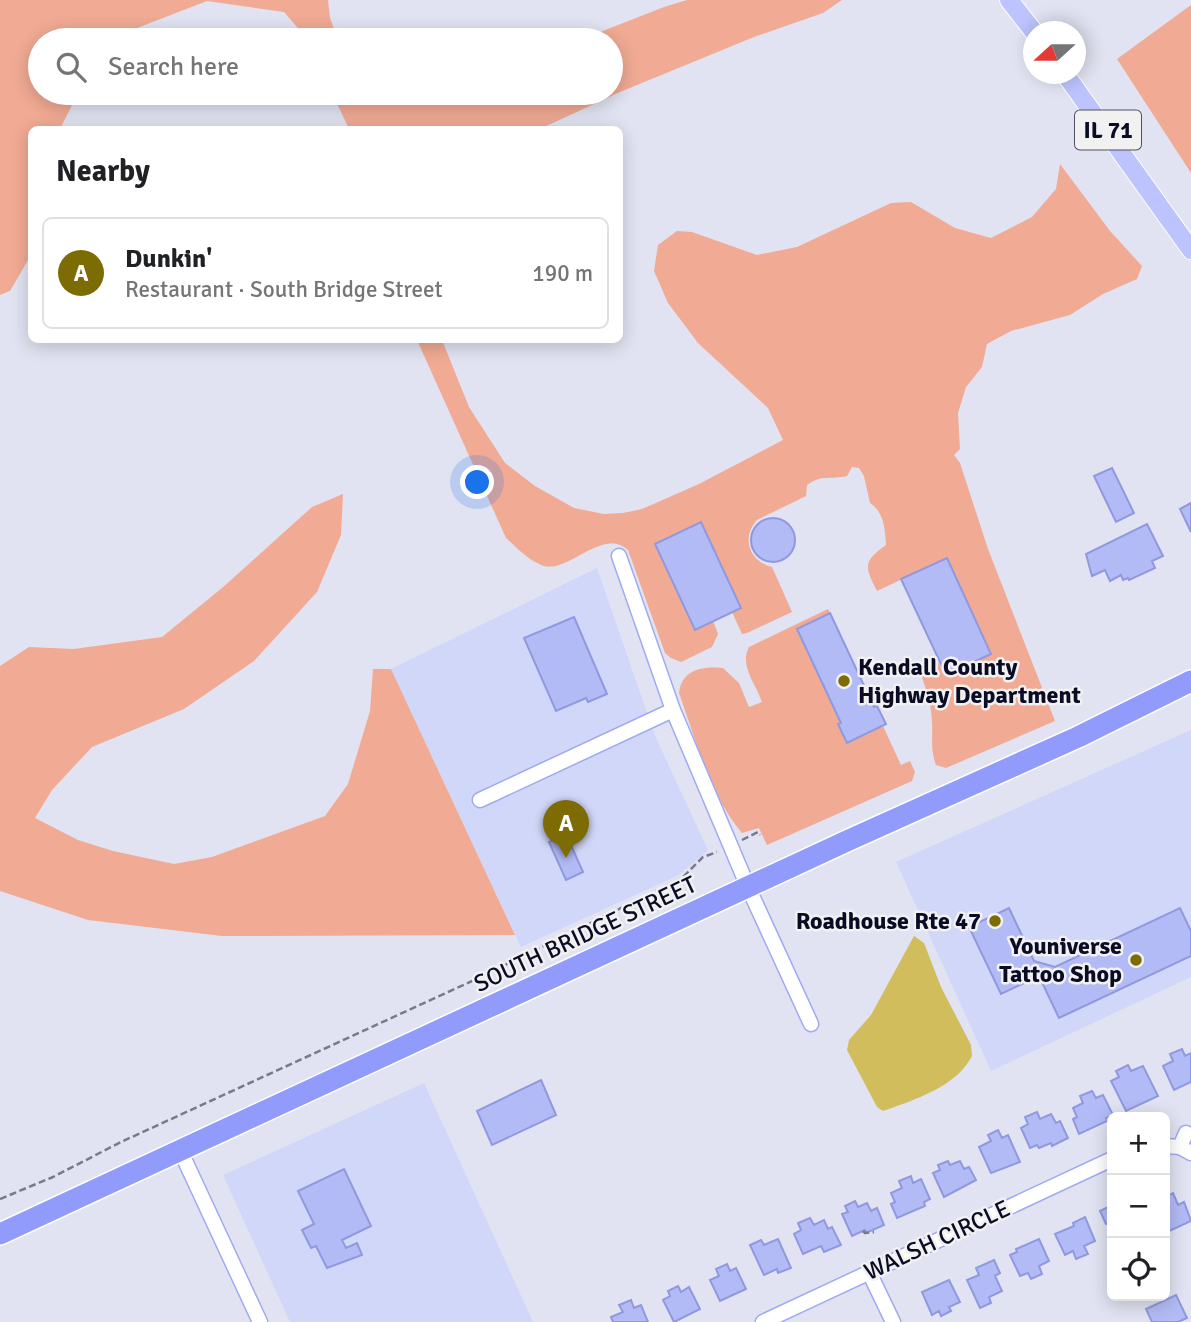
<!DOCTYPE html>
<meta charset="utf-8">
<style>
body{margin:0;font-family:Signika,sans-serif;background:#f2f2f2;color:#202124}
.controls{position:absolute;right:21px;bottom:21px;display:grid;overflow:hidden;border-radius:10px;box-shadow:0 4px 18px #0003}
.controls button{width:63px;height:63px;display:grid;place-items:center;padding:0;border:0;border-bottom:2px solid #e0e0e0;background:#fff;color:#202124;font:35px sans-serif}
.compass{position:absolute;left:1023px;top:21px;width:63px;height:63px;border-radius:50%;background:#fff;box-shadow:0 4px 18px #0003;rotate:249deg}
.you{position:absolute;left:478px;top:483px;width:24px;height:24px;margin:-18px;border:5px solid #fff;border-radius:50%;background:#1a73e8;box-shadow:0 0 0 10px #1a73e833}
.badge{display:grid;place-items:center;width:46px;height:46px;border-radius:50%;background:#7d6b04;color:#fff;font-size:23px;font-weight:700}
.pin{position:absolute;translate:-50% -58px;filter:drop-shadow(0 2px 4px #0008)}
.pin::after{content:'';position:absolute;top:37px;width:24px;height:21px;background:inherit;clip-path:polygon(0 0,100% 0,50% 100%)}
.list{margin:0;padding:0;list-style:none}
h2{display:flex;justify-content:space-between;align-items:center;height:91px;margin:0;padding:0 28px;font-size:30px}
h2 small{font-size:23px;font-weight:400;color:#757577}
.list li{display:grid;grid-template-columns:46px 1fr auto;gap:21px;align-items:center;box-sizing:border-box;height:112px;margin:0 14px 14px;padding:0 14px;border:2px solid #e0e0e0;border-radius:10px}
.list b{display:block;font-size:26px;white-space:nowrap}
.list p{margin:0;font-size:23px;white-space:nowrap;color:#757577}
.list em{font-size:23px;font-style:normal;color:#757577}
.icon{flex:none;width:38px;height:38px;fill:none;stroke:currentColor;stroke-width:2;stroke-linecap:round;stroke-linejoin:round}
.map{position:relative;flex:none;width:1191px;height:1322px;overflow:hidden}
.search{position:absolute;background:#fff;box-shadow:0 4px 18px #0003;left:28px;top:28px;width:595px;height:77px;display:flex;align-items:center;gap:18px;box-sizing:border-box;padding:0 24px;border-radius:38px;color:#757577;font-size:26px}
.panel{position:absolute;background:#fff;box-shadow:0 4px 18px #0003;left:28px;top:126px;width:595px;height:217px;border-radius:10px}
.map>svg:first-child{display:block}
.built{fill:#d1d7f8}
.green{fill:#f1aa94}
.water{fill:#d2bd5d}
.building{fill:#b2bbf5;stroke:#9099df;stroke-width:2}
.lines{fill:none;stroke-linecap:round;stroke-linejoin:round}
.minor-casing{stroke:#a0aaf1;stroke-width:17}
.major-casing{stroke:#fff;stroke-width:20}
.highway-casing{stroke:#fff;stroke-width:24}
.path{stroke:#78798e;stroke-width:2.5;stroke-dasharray:7 3.5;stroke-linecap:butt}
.minor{stroke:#fff;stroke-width:14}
.major{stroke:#bcc3fd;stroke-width:18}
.highway{stroke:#909bfb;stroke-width:21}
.poi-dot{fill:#7d6b04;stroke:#f1f1f1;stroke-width:2.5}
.labels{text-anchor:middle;stroke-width:5;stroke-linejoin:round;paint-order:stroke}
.shield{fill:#f1f1f1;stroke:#4f5062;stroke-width:2}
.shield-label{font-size:23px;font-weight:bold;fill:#0a0b25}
.poi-label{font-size:24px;font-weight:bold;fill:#0a0b25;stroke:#f1f1f1;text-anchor:end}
.street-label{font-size:24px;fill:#0a0b25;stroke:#f1f1f1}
</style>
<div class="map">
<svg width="1191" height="1322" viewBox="0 0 1191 1322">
<rect width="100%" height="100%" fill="#e1e3f2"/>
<path class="built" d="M597 568 655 736 708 850 679 875 521 947 391 669Z
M1191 730V977L991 1071 896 862Z
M424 1083 533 1322H290L223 1175Z"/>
<path class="green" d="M0 0H328L330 18 338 40H308L284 12 207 1 106 40H40V93H78L60 129 32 130 31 255 10 291 0 295Z
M687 0H842L823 13 754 37 620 92 540 129H349L332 93H611V40H580L664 7Z
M1191 5V173L1117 59Z
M1060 164 1110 231 1142 266 1137 279 1103 294 1070 315 1011 331 987 344 982 367 966 387 958 413 960 449 954 455 960 463 988 549 1055 721 946 768 936 765C930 750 933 737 932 721 931 702 925 685 918 667L936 659 946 675 991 653 947 558 877 591C865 567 862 562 886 545 885 529 884 512 870 503L864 476 859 468 852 467 847 476C830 480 822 474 807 485L806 496 757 520C741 538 749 561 772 567L792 612 747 633 742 634 732 612 741 608 702 523 655 544 694 629 713 621 718 634 712 647 681 662 671 658 665 653 628 550C601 526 568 576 541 565 527 559 517 548 506 538L417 340H442L469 407 505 463 535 486 574 508 604 514 623 513 642 509 699 484 783 440 768 408 698 343 668 303 654 271 658 245 677 231 692 232 757 255 797 247 891 203 911 202 955 228 991 238 1032 217 1056 189Z
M343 494 341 535 317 592 254 661 184 709 92 747 52 790 35 818 78 840 113 851 174 864 212 857 325 816 348 784 370 711 373 669H391L515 935 222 936 88 920 0 891V666L29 647 74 649 162 637 222 588 312 507Z
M828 609 830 613 797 629 841 723 838 725 846 742 883 726 901 765 910 761 915 772 912 781 767 845 759 828 742 833C709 794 696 740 679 693 682 669 703 666 723 668L739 683 749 707 762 702C756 684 739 666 749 647Z"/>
<path class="water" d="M914 936 924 943 941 987 971 1045 972 1056C956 1087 914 1100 883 1111L877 1107 847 1050 849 1040 871 1015Z"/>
<path class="building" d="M92 93H124L119 99 109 103 99 100Z
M1112 468 1134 513 1116 522 1094 476Z
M1191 503V532L1180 509Z
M751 540a22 22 0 1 1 44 0a22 22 0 1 1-44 0Z
M701 522 741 608 695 630 655 544Z
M1147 524 1163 556 1152 561 1155 568 1129 580 1128 578 1123 580 1121 575 1110 581 1105 570 1092 576 1086 554Z
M947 558 991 654 946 675 901 579Z
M830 613 874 707 877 706 886 724 847 743 838 724 841 723 797 629Z
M574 617 607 694 588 702 586 698 556 711 524 638Z
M566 834 583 872 566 880 549 842Z
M1009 908 1034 961 1055 967 1180 908 1191 931V956L1059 1018 1039 976 1001 994 969 927Z
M1182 1049 1185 1056 1191 1053V1082L1174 1090 1163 1066 1173 1061 1170 1054Z
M1128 1065 1131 1071 1143 1066 1158 1096 1126 1111 1111 1081 1119 1077 1116 1071Z
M541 1080 556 1115 492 1145 477 1111Z
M1092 1091 1096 1098 1103 1095 1113 1115 1106 1118 1107 1121 1079 1134 1073 1119 1077 1117 1073 1108 1083 1103 1080 1096Z
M1037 1112 1040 1119 1051 1114 1056 1123 1060 1121 1068 1138 1052 1146 1051 1143 1039 1148 1037 1145 1030 1148 1021 1128 1028 1124 1025 1117Z
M998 1130 1002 1138 1008 1135 1020 1162 991 1173 979 1147 991 1141 988 1135Z
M948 1161 950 1165 960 1161 964 1169 969 1167 976 1180 944 1197 933 1173 940 1170 938 1165Z
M344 1169 371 1226 342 1240 346 1248 357 1243 362 1255 327 1268 316 1246 311 1248 302 1230 314 1224 298 1191Z
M911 1176 913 1183 921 1179 930 1199 924 1202 925 1206 897 1218 891 1204 895 1202 891 1193 902 1188 899 1181Z
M1173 1193 1178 1205 1184 1202 1191 1221 1165 1233V1197Z
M855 1201 858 1207 867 1203 871 1211 877 1208 884 1225 866 1233 865 1230 852 1236 842 1214 848 1212 845 1206Z
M1112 1205V1222L1106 1224 1100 1211Z
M1085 1217 1095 1241 1084 1246 1088 1254 1076 1259 1073 1251 1065 1255 1055 1234 1074 1226 1073 1223Z
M810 1218 814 1225 824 1220 828 1229 832 1227 841 1245 824 1252 821 1246 803 1254 794 1234 801 1230 798 1223Z
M778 1239 791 1268 778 1273 777 1269 764 1275 750 1245 761 1240 764 1245Z
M1039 1239 1049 1261 1039 1266 1042 1274 1031 1279 1028 1273 1020 1276 1010 1255 1017 1252 1016 1249Z
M994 1260 1000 1273 995 1276 1002 1291 989 1297 991 1303 980 1308 967 1280 979 1275 976 1268Z
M727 1264 730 1271 736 1268 746 1289 720 1301 710 1280 719 1276 716 1269Z
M949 1280 960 1302 949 1307 951 1311 941 1316 939 1311 932 1315 922 1292Z
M678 1286 681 1292 689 1287 700 1309 674 1322 663 1300 670 1296 668 1291Z
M1176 1295 1187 1318 1178 1322H1152L1146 1309Z
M631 1300 634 1308 641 1305 648 1322H613L611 1317 623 1312 619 1305Z"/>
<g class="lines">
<defs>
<path id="minor" d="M619 556 673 710 748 887 811 1024
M480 800 673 710
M1165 1146 1180 1147 1191 1153
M1180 1147 1186 1133
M180 1150 260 1322
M869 1272 893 1322
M763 1322 1112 1159"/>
<path id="major" d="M1009 0 1034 32
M1065 74 1191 250"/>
<path id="highway" d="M0 1234 849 840 1078 737 1191 681"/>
</defs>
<use href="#minor" class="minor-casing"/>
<use href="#major" class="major-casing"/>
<use href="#highway" class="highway-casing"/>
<path class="path" d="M742 840 758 832 760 835
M0 1199 53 1177 121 1142 483 976 682 878 703 857 717 852
M863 1231 865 1233 874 1232"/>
<use href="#minor" class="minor"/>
<use href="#major" class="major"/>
<use href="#highway" class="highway"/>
</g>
<g class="poi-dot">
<circle cx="844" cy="681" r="7"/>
<circle cx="995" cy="921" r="7"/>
<circle cx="1136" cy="960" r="7"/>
</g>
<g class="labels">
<rect class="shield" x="1075" y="110.5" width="66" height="39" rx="5"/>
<g class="shield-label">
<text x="1108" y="138">IL 71</text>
</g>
<g class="poi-label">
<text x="858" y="675" text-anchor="start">Kendall County<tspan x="858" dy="28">Highway Department</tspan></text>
<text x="981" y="929">Roadhouse Rte 47</text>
<text x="1122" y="954">Youniverse<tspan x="1122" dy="28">Tattoo Shop</tspan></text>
</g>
<g class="street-label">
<text transform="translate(585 934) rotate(-25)" y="8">SOUTH BRIDGE STREET</text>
<text transform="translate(937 1240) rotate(-25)" y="8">WALSH CIRCLE</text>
</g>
</g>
</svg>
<div class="controls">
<button>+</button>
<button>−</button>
<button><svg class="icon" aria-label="locate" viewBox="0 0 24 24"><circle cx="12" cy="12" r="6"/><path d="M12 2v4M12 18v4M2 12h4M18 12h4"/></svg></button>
</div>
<svg class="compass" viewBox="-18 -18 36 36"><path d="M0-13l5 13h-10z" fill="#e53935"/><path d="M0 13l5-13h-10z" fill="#757577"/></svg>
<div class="you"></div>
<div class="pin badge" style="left:566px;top:858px">A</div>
<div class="search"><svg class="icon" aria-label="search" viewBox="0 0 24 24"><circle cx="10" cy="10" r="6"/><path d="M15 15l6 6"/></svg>Search here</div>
<section class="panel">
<h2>Nearby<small></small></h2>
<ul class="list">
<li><span class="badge">A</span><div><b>Dunkin'</b><p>Restaurant · South Bridge Street</p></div><em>190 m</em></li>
</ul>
</section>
</div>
